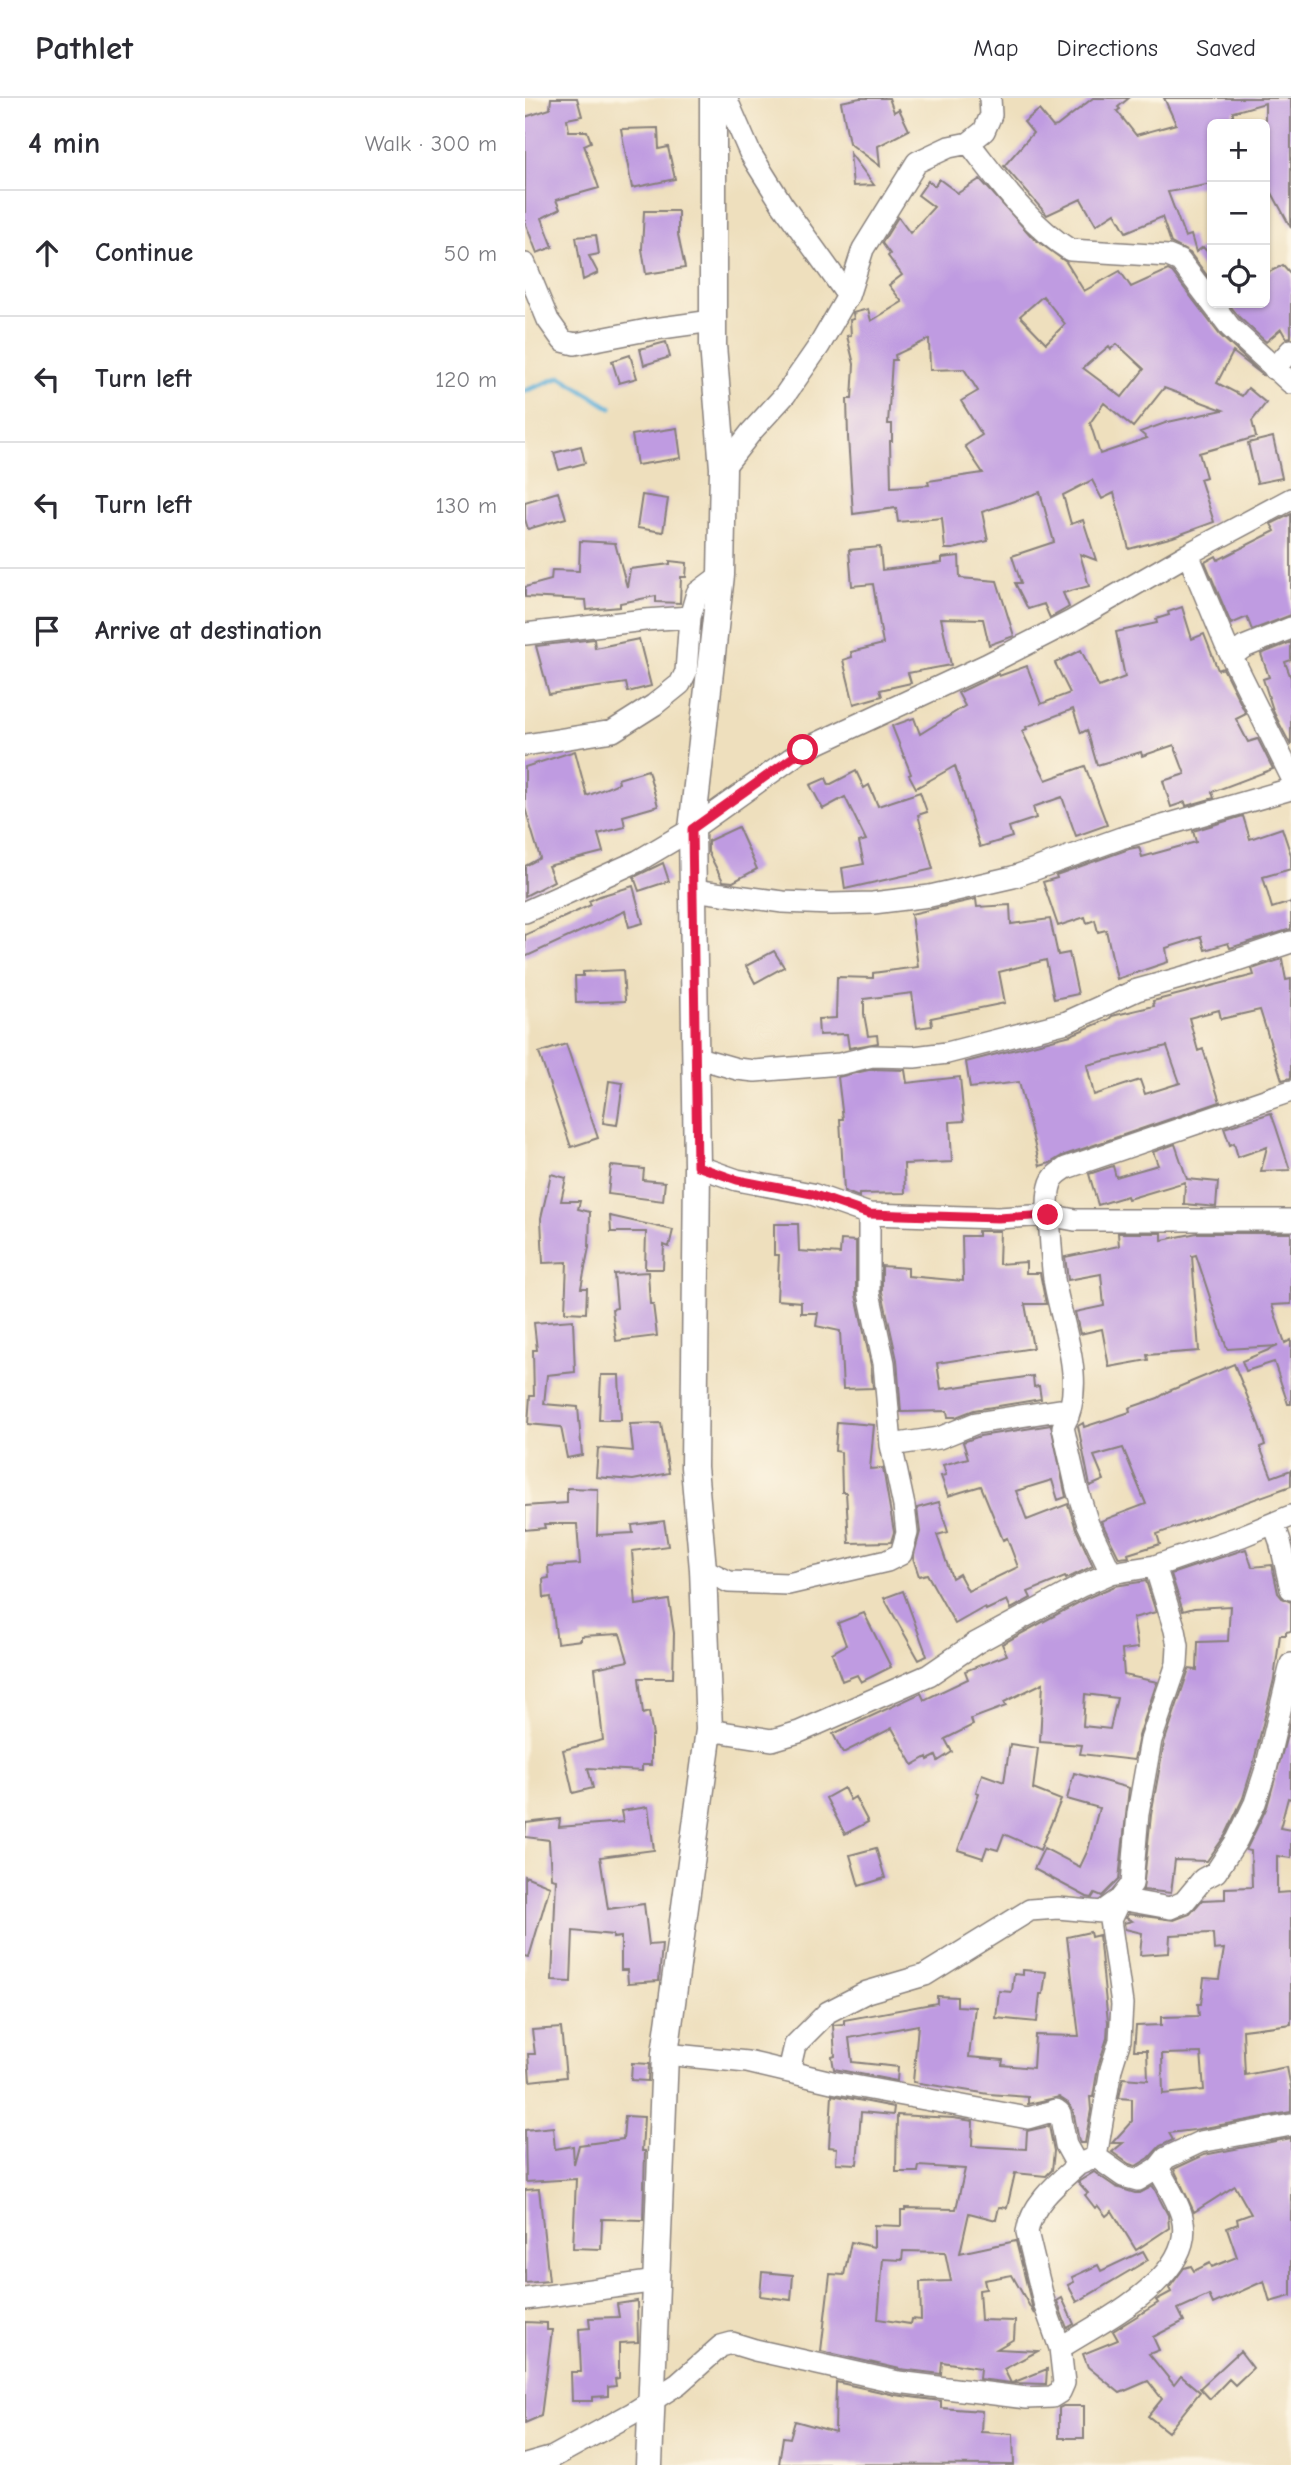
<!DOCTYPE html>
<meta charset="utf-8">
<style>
body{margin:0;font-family:"Comic Neue",sans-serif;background:#f2f2f3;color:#2b2b33}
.controls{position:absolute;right:21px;top:21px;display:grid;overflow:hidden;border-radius:10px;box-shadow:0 2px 5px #0004}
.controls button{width:63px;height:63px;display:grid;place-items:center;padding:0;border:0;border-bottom:2px solid #e1e1e2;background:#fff;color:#2b2b33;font:35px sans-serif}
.stop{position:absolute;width:21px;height:21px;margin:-16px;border:5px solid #e11d48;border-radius:50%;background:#fff}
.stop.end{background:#e11d48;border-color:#fff;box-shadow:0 2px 7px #0008}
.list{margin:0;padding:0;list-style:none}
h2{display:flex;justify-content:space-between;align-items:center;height:91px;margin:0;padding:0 28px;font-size:30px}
h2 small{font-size:23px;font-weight:400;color:#7c7c81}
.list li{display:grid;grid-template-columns:46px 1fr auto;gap:21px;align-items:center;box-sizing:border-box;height:126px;padding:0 28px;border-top:2px solid #e1e1e2}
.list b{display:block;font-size:26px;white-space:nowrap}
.list em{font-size:23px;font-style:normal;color:#7c7c81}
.icon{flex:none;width:38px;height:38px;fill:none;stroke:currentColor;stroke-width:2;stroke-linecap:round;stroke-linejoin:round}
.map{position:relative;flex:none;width:766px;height:2367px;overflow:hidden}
header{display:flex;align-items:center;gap:42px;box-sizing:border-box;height:98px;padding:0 35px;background:#fff;border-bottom:2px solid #e1e1e2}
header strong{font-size:33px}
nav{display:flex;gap:38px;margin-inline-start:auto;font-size:24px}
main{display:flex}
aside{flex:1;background:#fff}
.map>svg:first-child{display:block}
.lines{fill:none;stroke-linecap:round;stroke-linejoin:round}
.stream{stroke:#5eb0d9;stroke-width:5}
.building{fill:#bf9be1;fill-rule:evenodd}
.minor-casing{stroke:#88807c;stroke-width:24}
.tertiary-casing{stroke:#88807c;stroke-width:29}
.minor{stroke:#fff;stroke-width:21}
.tertiary{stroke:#fff;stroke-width:26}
.route{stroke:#e11d48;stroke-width:9}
</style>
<header>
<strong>Pathlet</strong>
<nav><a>Map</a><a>Directions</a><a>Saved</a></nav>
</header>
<main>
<aside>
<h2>4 min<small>Walk · 300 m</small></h2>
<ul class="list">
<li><svg class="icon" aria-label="ahead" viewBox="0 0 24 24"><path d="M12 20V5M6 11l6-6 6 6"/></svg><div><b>Continue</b></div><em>50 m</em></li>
<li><svg class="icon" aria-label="left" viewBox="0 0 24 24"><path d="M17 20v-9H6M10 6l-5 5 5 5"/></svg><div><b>Turn left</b></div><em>120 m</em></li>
<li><svg class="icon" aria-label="left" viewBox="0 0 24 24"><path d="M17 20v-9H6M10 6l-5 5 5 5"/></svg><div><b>Turn left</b></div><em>130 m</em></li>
<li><svg class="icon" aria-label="arrive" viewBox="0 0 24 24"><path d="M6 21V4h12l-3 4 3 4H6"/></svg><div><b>Arrive at destination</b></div></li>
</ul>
</aside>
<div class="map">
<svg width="766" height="2367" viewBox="0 0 766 2367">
<rect width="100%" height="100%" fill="#fcf5e5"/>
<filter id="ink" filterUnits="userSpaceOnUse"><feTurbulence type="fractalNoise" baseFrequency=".0143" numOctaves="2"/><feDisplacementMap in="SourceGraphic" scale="14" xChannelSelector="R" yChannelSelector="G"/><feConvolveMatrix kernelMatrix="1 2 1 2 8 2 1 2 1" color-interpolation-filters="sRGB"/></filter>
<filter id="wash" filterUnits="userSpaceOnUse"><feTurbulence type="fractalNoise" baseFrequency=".00686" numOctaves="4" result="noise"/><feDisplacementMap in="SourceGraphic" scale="28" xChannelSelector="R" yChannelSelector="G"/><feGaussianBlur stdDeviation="1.57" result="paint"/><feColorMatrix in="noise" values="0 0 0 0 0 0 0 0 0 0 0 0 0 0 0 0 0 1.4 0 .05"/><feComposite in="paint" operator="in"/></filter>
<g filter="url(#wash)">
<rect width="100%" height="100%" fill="#eedfbd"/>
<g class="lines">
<path class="stream" d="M0 293 36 279 86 310"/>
</g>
<g id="blocks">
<path class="building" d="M26 0H52L57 18 42 21 44 33H62L66 44 59 47 74 90 31 102 35 111 17 120 28 149 12 155 0 124V19L25 11Z
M335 0H364L369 14 374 11 384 32 353 48 355 68 324 45 316 4Z
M568 0H604L593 9 595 11 592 13 611 37 651 26 639 0H766V130L740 82V5L708 14V26H687V86L643 94 660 139 666 137 671 154 678 149 687 159V184L665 155 646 145 637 119 601 134 590 115 571 127 556 101 522 117 479 68 508 35 499 24 514 12 528 29 532 28Z
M133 30 134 51 143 49 150 81 107 90 96 31Z
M325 55 349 87 328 88Z
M414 81 433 95 455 81 507 139 541 164 559 193 595 173 606 189 643 172 647 174 695 237 739 278 708 254 692 285 717 298 723 290 741 305 727 323 731 339 674 355 681 379 675 381 689 424 648 439 604 451 589 395 577 401 567 382 538 397 546 426 558 422 571 462 555 456 564 488 538 495 544 509 525 520 519 506 503 511 490 485H496L487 458 529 444 515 394 457 414 463 443 428 451H420L417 420 373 424 371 410 328 416 323 339 322 301H327L329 266 322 238 326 237 325 222 329 221 328 215 343 211 346 223 377 204 364 187 377 177 363 158 365 156 357 145 373 119 385 135 409 109 393 97 403 83 410 88ZM518 198 540 226 521 245 495 218ZM404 241 405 272 439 271 453 293 436 303 457 337 440 348 458 375 403 383 404 387 366 389 365 343H367V326H363L367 262H371L370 257ZM592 246 619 271 597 299 558 270 584 248 586 251ZM639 290 698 312 643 324 615 334 622 340 575 356 565 325 579 305 608 329Z
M119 113H153V137L160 170 121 176 117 151Z
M71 137 74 156 64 158 73 175 58 182 51 139Z
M758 167 766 176V239L761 240 756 231 741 244 715 220 703 205H740V176Z
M141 244 145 259 119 267 115 251Z
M105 257 112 280 94 285 87 263Z
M152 330 156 360 112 367 107 337Z
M748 339 757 380 732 385 723 345Z
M56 348 60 365 34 372 29 355Z
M33 394 41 420 3 431 0 421V404Z
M117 397 143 401 138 434 112 430Z
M766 416V517L727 532 722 519 706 526 680 464 691 458 693 462 750 433 746 426Z
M55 443 90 445 102 489 105 471 145 466V463L162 465 161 479H156L155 505 131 504V498L95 505V509L62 512 61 502 0 499V489L26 482 27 472 54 473Z
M355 449 357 472 417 465V460L434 458 435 480 472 483 489 538 464 547 458 521 416 520 426 567 383 575 386 585 355 592 357 598 329 606 318 562 327 559 326 554 358 546 348 486 327 488 324 452Z
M657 509 667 541 679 536 693 572 698 570 721 616 711 621 723 644 733 641 748 671 687 694 689 700 661 708 660 704 646 709 638 683 660 676 649 647 617 658 616 654 572 667 562 632 556 635 548 611 501 629 502 631 497 633 521 682 560 668 582 727 551 738 537 699 508 709 511 720 484 729 487 739 455 749 430 668 391 690 384 677 386 676 367 628 389 620 395 636 440 608 433 595 473 576 474 578 502 568 516 606 545 595 530 565 556 552 574 589 600 579 591 534 632 525 631 521 644 517 643 514Z
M69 541 70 550 114 541 126 588 103 594 101 585 24 596 11 548Z
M766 544V562L760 564 766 580V648L749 615 738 581 744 579 736 556Z
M50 653 62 698 94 685 93 681 123 672 133 708 98 718 100 729 73 736 78 754 23 768 29 783 0 798V768L15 760 0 710V669Z
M331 673 339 690 344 687 353 708 395 694 402 714 393 717 408 771 320 791 317 770 339 766 334 744 341 742 320 699 298 711 285 687 301 680 304 687Z
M718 718 725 741 757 730 766 757V771L738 779 747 810 766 804V831L705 850 703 845 680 852 676 839 641 850 643 864 592 881 581 832 573 834 570 822 562 825 560 819 533 828 518 784 532 780 531 777 604 751 614 749 617 759 671 744 668 733Z
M213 729 232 771 208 784 198 783 183 754V743Z
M138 765 144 783 114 793 109 779Z
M108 788 118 825 104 829 100 813 0 859V837L66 807 64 803 75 798Z
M451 801 452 809 485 807 486 826 525 821 533 857 544 855 553 896 529 901 521 862 474 874 480 905 406 920 407 928 392 930 387 895 339 901V916L343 938 352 937 353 945 324 950 322 936 294 937 293 921 311 920 312 879 348 880V875L393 869 386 816Z
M249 853 259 869 230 885 221 868Z
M757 861 761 882 766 881V980L757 982 735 912 696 921 694 912 664 920 673 953 678 951 695 1004 537 1058 525 1065 515 1068 494 984 445 990 441 964 546 937 584 921 587 918 629 908 628 903 729 877 727 871ZM642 948 655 985 620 996 615 982 569 997 562 967Z
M98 872 100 903 51 905 50 878H58V874Z
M41 946 73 1040 46 1049 14 955Z
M348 971 380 972 382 985 435 979 439 1023 425 1024 427 1064 379 1066 380 1095 334 1096V1099L319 1093 315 1021H318L313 979Z
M84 983 98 985 92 1027 78 1025Z
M746 1015 751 1029 765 1072 736 1073 742 1049 713 1059 709 1045 705 1047 699 1030Z
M650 1046 662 1081 693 1084 691 1109 659 1106 660 1084 603 1101 602 1098 573 1107 564 1076 588 1068 591 1079 633 1067 628 1054Z
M86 1068 119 1071 118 1082 140 1084 138 1103 83 1096Z
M26 1076 41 1080 36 1103H55L53 1111 65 1114 64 1149 56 1190H62L61 1215 40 1214 42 1164 18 1165 16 1120Z
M85 1118 148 1132 144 1149 139 1147 138 1171H120L121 1134H86Z
M249 1126H273L274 1153 315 1156 316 1142 331 1143V1197L346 1267 348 1290 318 1291 315 1233 291 1228 293 1215H276V1204L252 1202 254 1157H249Z
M453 1133H475L474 1166 501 1164V1175H515L521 1206H500L508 1250 412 1265 416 1291 508 1278 509 1289 514 1288 516 1301 449 1312 431 1319H423L422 1313 376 1314 372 1262 357 1194V1168L383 1170V1178L438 1183 437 1138H453Z
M593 1135H637V1142L672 1135H766V1206L747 1207 760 1245 766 1242V1306H763L749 1264 721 1273 717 1263 753 1248 702 1251 671 1157 667 1158 674 1253 622 1257 623 1262 584 1269 577 1231 555 1236 550 1214 579 1208 576 1176 543 1182 540 1159 594 1148Z
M123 1174 125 1206H128L132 1238 91 1243 87 1211 92 1210 89 1176Z
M48 1222 50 1274 22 1277 19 1306 53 1309 57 1357 42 1360 36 1329 3 1326 5 1298H9L8 1252H12L9 1225Z
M709 1266 734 1327 740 1347 735 1349 747 1379 766 1372V1388L632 1436 635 1446 603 1456 604 1459 594 1460 576 1423 621 1406 598 1350 569 1358 579 1382 565 1388 553 1328 558 1325 559 1329 605 1314 604 1310 633 1300 644 1293Z
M76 1277H94L96 1322H74Z
M312 1324 349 1327 345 1371 358 1370 369 1434 366 1444 324 1445 321 1394H317L316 1354 310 1353Z
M136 1325 144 1375 108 1382 71 1379 73 1350 108 1353 105 1326Z
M526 1327 541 1399 533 1402 527 1382 491 1393 502 1422 543 1406 551 1431 568 1468 541 1481 540 1479 503 1494 506 1500 486 1511 482 1502 461 1512 460 1509 430 1526 402 1476 394 1478 388 1460 395 1434 392 1410 414 1404 423 1434 412 1437 427 1480 434 1476 443 1493 493 1469 482 1440 478 1442 456 1388 423 1398 416 1378 421 1377 418 1367 443 1360 438 1344 455 1338Z
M42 1390 73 1391 72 1437 108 1435 107 1427 139 1423 143 1448 107 1453 111 1507 144 1502 149 1535 148 1580H114L118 1616 124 1614 128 1638H126V1667H117V1673L63 1670 68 1690 48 1695 38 1652 78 1642 70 1570 103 1563 95 1536 56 1538V1542L32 1545 26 1499 19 1500 18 1481 24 1480 23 1468 55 1466 52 1426H19L20 1430 0 1432V1408L42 1405Z
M721 1451 727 1469 747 1467 753 1495 757 1500 766 1504V1533L761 1534V1537H755L749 1581 728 1667 718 1700 701 1736 682 1763 650 1762 646 1795 618 1792 626 1717 639 1645 664 1571 672 1572 673 1544 703 1543 705 1508 669 1510 658 1513 646 1476Z
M621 1483 631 1514 608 1520 613 1550 597 1552 599 1577 632 1584 614 1638 609 1662 555 1656 557 1647 515 1644 518 1585 479 1604 481 1608 446 1621 448 1627 420 1641 427 1654 413 1663 411 1658 403 1662 402 1659 388 1667 367 1630 318 1655 308 1636 396 1595 399 1602 443 1581 440 1573 482 1557 477 1546 562 1500 590 1488ZM560 1596 592 1600 585 1631 558 1628Z
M378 1493 402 1558 394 1562 359 1500Z
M339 1515 366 1569 336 1584 332 1577 317 1583 307 1555 321 1547 313 1525Z
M766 1623V1701L763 1700 755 1730 766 1732V1760L752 1758V1795L766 1794V1926L718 1932 720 1977 762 1969 766 1990V2014L669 2032 644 2035 648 2042 635 2048 624 2060 611 2068 604 2066 587 2054 598 2045H587L607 2023V2001L594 2000 598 1980 623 1982 622 1952H609L611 1928 636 1927V1919L674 1918 673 1906H676L679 1880 694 1881 699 1851 689 1852 688 1836 685 1835 645 1837 644 1855 615 1857 617 1835 600 1831 599 1825 607 1823 601 1820 603 1816 649 1822 665 1816 677 1802 700 1801V1790L727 1789 726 1753 721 1752 742 1709ZM676 1955 679 1992 638 1996 637 1956Z
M485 1646 513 1650 508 1691 536 1702 515 1752 479 1736 473 1752 462 1749 458 1760 433 1752 454 1695 451 1694 457 1676 479 1684Z
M549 1675 604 1690 594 1781 577 1798 570 1795 567 1800 562 1799 509 1771 519 1750 555 1769 563 1752 574 1710 542 1701Z
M319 1690 325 1702 330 1699 343 1724 320 1736 301 1700Z
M123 1709 129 1752 75 1759 83 1811 119 1806 124 1847 137 1846 134 1883 103 1885 102 1872H96V1839L88 1840V1837L48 1833 46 1884 27 1883 31 1781 26 1780 24 1742 0 1739 1 1725 35 1721 34 1729 98 1724 96 1713Z
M351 1750 360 1780 334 1788 325 1757Z
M0 1778 25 1788 4 1859 0 1858Z
M565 1834 566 1839 574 1837 583 1924 582 1940 573 1969 568 1999H565L566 2012 560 2045H555L554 2043 548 2012 543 2005 534 1999 503 2006V1999L464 1996 388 1984 393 1927 324 1940 327 1964 373 1969 372 1983 309 1971 307 1959 310 1958 308 1927 319 1926V1922L412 1905V1898L432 1899V1908L450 1909 444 1959 478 1962 477 1967 508 1970 510 1937 554 1938 542 1839Z
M498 1872 521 1874 518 1896H515L512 1924 471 1920 474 1893 487 1894 489 1876 498 1877Z
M36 1930 41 1979 5 1983 3 1956H10L7 1932Z
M107 1965 124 1966 123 1983 106 1982Z
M307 1997 369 2009 368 2017 336 2014 332 2066 311 2065 312 2050 304 2049Z
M372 2017 428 2020 448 2023 447 2048 501 2051 502 2033 524 2028 529 2053 527 2072 521 2078 490 2075 482 2110 474 2109 471 2122 444 2115 435 2155 491 2143 509 2216 487 2177 459 2182 461 2191 454 2192 456 2222 490 2223 489 2241 472 2251 513 2253 479 2271 486 2285 454 2281 455 2270 417 2264 416 2276 375 2271 296 2253 305 2176 319 2177 326 2144 349 2149V2127L376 2128V2112H380V2110L431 2111 440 2071 394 2068 393 2074H371ZM378 2153 420 2154 426 2183 395 2184 396 2222 386 2221 385 2226 353 2221 358 2161 377 2162Z
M100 2018 119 2019 117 2053H120L118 2122 77 2121 76 2151 48 2150 51 2081 1 2084 0 2032 28 2029 30 2051 48 2048 49 2066 54 2047 98 2041Z
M766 2040V2198L745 2204 739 2183 688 2206 684 2197 653 2211 659 2223 628 2239 634 2252 624 2256 649 2287 656 2278 675 2294 643 2334 623 2318 637 2301 623 2283 595 2295 563 2269 558 2256 593 2242 588 2233 633 2205 631 2202 646 2194 644 2190 659 2170 666 2168 669 2173 685 2165 687 2169 712 2159 702 2130 713 2126 712 2121 726 2116 710 2088 669 2114 649 2071 679 2057Z
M569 2074 591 2089 610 2095H615L628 2088 643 2117 644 2130 611 2152 587 2113 581 2118 573 2108 570 2110 560 2097 563 2095 553 2084Z
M14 2091 24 2183 0 2185V2092Z
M618 2153 623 2162 552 2204 543 2187 549 2184 547 2179 573 2167 576 2173Z
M237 2174 268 2177 266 2202 235 2198Z
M537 2200 549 2226 542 2230 532 2203Z
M112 2203 113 2244 94 2245V2280L90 2281 91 2288 83 2289V2298L67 2299V2303H47L46 2274H56L54 2231 65 2230 64 2220 94 2219 92 2206Z
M0 2224 22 2225V2232H27L16 2318 0 2325Z
M715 2253 728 2270 710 2287 704 2281 685 2301 675 2290Z
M522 2271 521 2286 487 2285Z
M311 2284 370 2297 416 2303V2310L457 2313 456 2334 488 2336 489 2367 254 2366 258 2339 265 2340 270 2323 310 2334Z
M538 2308H559V2340H534V2310Z"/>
</g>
</g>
<g filter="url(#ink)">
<use href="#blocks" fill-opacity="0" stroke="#88807c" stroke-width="2"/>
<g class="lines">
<defs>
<path id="minor" d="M201 0 225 55 257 106 323 198
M444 45C473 82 504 127 545 152L643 158 655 163 705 229 766 285
M0 166 23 222 38 243 50 246 122 232 187 223
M749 271 766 252
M198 370 227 333 260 297 294 248 323 198 338 151 392 64 424 49 444 45 459 33 466 17 465 0
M663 456 700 545 766 678
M0 536 120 522 165 519
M707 558 719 549 766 530
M0 647 88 633 129 607 155 586 161 574 165 519 172 495 196 477
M168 792 258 804 306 806 348 805 405 798 488 779 596 740 766 691
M0 814 113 763 167 731 278 652 461 567 547 523 663 456 766 401
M170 959 212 971 230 973 315 966 347 958 389 959 422 955 542 924 612 892 673 875 766 844
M172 1068 212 1082 287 1096 344 1116 473 1120 523 1117 550 1122H766
M366 1347 414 1340 451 1325 534 1312 543 1319
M749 1426 755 1443 766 1491
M178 1471 204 1484 263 1486 362 1463 376 1456 382 1435 379 1408 366 1347 359 1265 344 1195V1116
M586 1475 563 1426 552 1391 538 1329C563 1285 536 1226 529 1181 527 1165 526 1149 525 1133 523 1118 521 1099 526 1085 529 1077 535 1074 541 1070L766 993
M184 1632 247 1642 274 1634 404 1577 451 1545 556 1488 586 1475 630 1468 717 1438 766 1418
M140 1956 222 1964 307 1984 503 2020 531 2012 535 2015 541 2047 552 2067 571 2059 586 1971 595 1942 597 1906 585 1822 595 1801 607 1786 613 1715 626 1642 652 1566 653 1548 650 1532 630 1468
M264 1973 270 1947 303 1914 342 1894 400 1877 505 1812 533 1810 577 1814 595 1801 645 1810 659 1804 678 1781 691 1774 712 1742 730 1705 741 1671 766 1566
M571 2059 598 2078 613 2082 633 2070 641 2060 675 2044 766 2027
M0 2201 132 2183
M535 2250C575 2224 673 2178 657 2119 653 2103 641 2085 633 2070
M0 2367 28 2359 106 2316 153 2286 196 2248 207 2245 230 2252 373 2284 502 2300 527 2299 535 2294 539 2285 535 2250 520 2208 502 2134C507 2105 534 2084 555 2065"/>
<path id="tertiary" d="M124 2367 140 1956 184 1632 178 1471 169 1369 172 1068 167 731 196 477 198 370 188 247V0"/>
</defs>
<use href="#minor" class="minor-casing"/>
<use href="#tertiary" class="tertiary-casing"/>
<use href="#minor" class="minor"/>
<use href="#tertiary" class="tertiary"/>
</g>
</g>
<g class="lines" filter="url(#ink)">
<path class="route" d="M278 652 167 731 172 1068 212 1082 287 1096 344 1116 473 1120 523 1117"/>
</g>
</svg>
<div class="controls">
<button>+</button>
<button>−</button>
<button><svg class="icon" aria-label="locate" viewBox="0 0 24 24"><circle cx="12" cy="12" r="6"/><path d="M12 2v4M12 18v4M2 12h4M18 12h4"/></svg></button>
</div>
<div class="stop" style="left:278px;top:652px"></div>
<div class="stop end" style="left:523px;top:1117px"></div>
</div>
</main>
